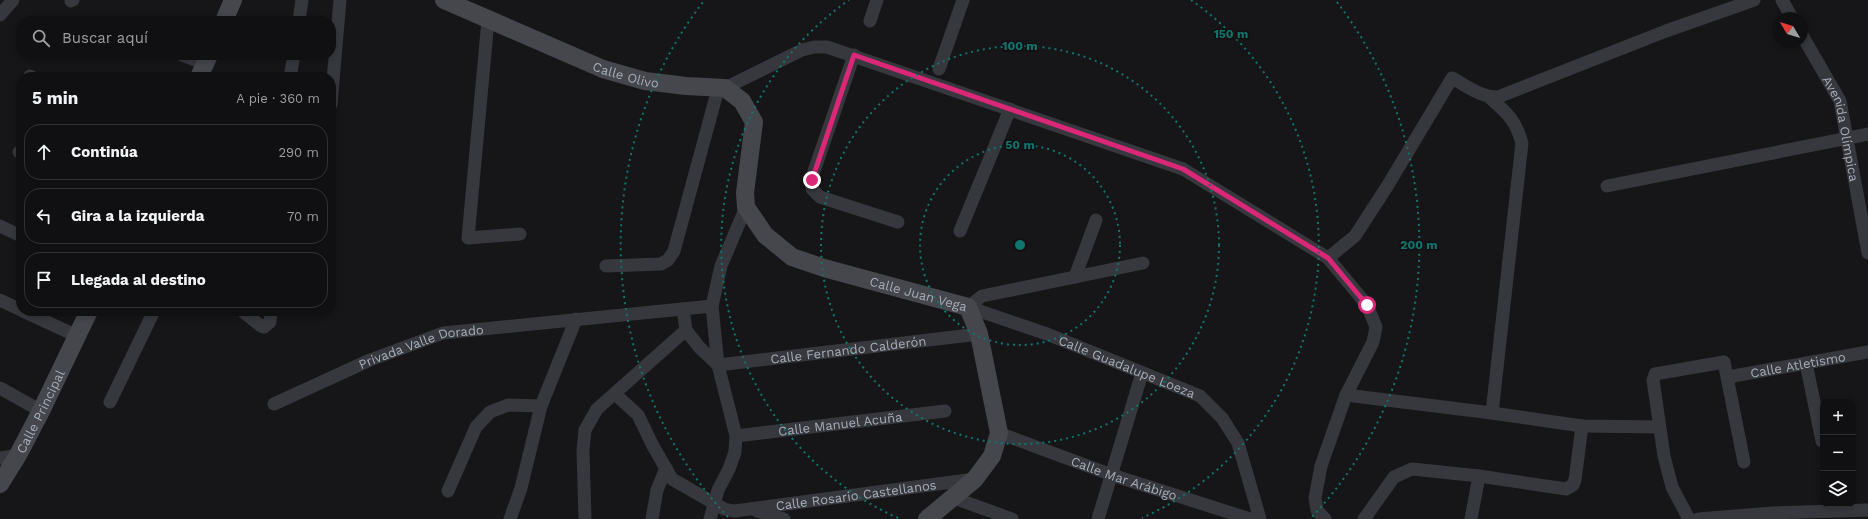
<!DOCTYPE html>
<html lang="es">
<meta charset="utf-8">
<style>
body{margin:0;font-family:"Work Sans",sans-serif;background:#1e1e20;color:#f1f3f6}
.controls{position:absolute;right:12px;bottom:12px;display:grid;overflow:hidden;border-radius:8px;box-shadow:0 2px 6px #0003}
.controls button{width:36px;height:36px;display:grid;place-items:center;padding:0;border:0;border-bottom:1px solid #303032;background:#101012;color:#f1f3f6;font:20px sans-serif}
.compass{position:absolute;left:1772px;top:12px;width:36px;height:36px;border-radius:50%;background:#101012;box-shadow:0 2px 6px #0003;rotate:308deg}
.stop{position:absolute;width:12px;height:12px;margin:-9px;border:3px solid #db2777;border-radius:50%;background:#fff}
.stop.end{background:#db2777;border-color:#fff;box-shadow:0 1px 4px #0008}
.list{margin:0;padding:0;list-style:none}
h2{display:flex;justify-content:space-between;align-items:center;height:52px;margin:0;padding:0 16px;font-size:17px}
h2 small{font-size:13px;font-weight:400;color:#9c9d9f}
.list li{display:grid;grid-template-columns:26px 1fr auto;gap:12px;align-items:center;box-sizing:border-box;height:56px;margin:0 8px 8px;padding:0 8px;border:1px solid #303032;border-radius:16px}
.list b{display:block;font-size:15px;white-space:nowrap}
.list em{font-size:13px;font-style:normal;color:#9c9d9f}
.icon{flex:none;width:22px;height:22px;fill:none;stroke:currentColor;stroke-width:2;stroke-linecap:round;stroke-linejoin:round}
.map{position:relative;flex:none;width:1868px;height:519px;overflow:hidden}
.search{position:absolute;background:#101012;box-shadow:0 2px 6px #0003;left:16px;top:16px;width:320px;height:44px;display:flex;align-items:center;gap:10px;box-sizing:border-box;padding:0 14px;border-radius:16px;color:#9c9d9f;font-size:15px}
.panel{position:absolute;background:#101012;box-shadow:0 2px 6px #0003;left:16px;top:72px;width:320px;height:244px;border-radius:16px}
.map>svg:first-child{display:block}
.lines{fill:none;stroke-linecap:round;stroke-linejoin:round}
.street{stroke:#37383d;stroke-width:13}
.secondary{stroke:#45474d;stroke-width:18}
.route{stroke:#db2777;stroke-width:5}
.ring{fill:none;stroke:#0f766e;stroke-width:2;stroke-dasharray:2 4}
.labels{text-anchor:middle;stroke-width:3;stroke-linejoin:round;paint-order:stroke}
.street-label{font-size:13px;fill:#a7adb8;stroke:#111113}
.centre{fill:#0f766e;stroke:#111113;stroke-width:2}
.ring-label{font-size:12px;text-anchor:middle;font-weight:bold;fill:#0f766e;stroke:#111113;stroke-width:3;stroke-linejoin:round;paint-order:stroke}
</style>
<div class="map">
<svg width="1868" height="519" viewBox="0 0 1868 519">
<rect width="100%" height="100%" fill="#161618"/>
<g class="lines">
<g class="street">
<path d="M1782 0 1792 18"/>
<path d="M71 1 73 0"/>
<path d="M0 15 13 0"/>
<path d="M488 20 468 238 520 234"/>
<path d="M299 21 302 0"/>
<path d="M870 21 877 0"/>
<path id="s1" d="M1802 35 1840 101 1868 253"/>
<path d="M182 55 205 64"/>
<path d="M854 55 811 180 812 189 820 197 898 222"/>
<path d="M939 69 963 0"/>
<path d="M30 76 32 77"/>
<path d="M290 77 294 55"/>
<path d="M725 88 802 50 814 47H827L1183 169 1328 258 1367 305 1376 327 1373 342 1346 395 1321 466 1315 498 1317 510 1325 519"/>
<path d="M1489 97C1507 113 1515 119 1522 143L1492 413"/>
<path d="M331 104 340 0"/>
<path d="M19 152H21"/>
<path d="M1607 186 1868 134"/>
<path d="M0 226 21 236"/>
<path d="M960 231 1010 109"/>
<path d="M1328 258 1355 236 1388 185 1452 78C1467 86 1480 97 1498 97L1666 31 1754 0"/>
<path id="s2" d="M1143 263 982 296 968 307 1047 334 1200 396 1222 418 1238 443 1260 519"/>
<path d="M606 266 661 264 668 260 674 251 718 89"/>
<path d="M1075 277 1096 220"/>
<path d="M0 300 21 310"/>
<path id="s3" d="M683 309 686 330 699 347 718 365 979 334"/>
<path d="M23 311 77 336"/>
<path d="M242 311 261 326 264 327 270 322 271 311"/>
<path d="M1806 363 1822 441"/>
<path id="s4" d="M1728 377 1868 352"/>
<path d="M0 388 41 411"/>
<path id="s5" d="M615 394 638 415 653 446 672 479 724 509 734 511 750 509 975 479"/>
<path d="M1346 395 1492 413 1582 426 1659 427"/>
<path d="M110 402 154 311"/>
<path id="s6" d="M274 404 370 360 443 333 712 306"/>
<path id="s7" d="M999 433 1112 475 1250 519"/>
<path id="s8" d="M736 436 945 411"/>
<path d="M0 458 18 455"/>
<path d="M448 491 476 427 490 412 508 405 541 406"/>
<path d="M954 498 1012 519"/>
<path d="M757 511 784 519"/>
<path d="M510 519 521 488 541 406 576 319"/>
<path d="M585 519 583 450 585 430 597 409 686 330"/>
<path d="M652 519 657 490 666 468"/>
<path d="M710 519 718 490 729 469 735 452 736 436 718 365 712 306 721 266 746 207"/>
<path d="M1098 519 1142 373"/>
<path d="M1364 519 1394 477 1412 469 1479 476 1566 489 1573 485 1575 480 1582 426"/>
<path d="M1471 519 1479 476"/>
<path d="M1689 519 1672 487 1664 456 1653 380 1655 374 1724 362 1744 462"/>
<path d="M1698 519 1772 513 1868 510"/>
</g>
<g class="secondary">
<path id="s9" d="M444 0 603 69 645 81 686 86 725 88 742 101 754 122 745 193 746 207 765 235 792 257 824 268 968 307 979 334 999 433 992 456 975 479 927 519"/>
<path d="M224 21 233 0"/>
<path d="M199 77 209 55"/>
<path id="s10" d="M0 484 18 455 41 411 89 311"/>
</g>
</g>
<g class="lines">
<path class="route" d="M812 180 854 55 1183 169 1328 258 1367 305"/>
</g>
<g class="ring">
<circle cx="1020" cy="245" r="100"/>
<circle cx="1020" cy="245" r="199"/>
<path d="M898 518A299 299 0 0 1 849 0M1191 0A299 299 0 0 1 1142 518"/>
<path d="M728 517A399 399 0 0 1 703 2M1337 2A399 399 0 0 1 1312 517"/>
</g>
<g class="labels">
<g class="street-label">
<text dy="5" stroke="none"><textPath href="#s9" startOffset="197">Calle Olivo</textPath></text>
<text dy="5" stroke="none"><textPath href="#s1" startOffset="103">Avenida Olímpica</textPath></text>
<text dy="5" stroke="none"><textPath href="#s9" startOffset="629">Calle Juan Vega</textPath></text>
<text dy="5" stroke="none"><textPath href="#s6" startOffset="159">Privada Valle Dorado</textPath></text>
<text dy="5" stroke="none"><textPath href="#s3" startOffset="200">Calle Fernando Calderón</textPath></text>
<text dy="5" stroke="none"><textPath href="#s4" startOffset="71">Calle Atletismo</textPath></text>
<text dy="5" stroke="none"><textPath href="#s2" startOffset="352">Calle Guadalupe Loeza</textPath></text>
<text dy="5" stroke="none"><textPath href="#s10" startOffset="83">Calle Principal</textPath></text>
<text dy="5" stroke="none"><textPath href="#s8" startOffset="105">Calle Manuel Acuña</textPath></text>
<text dy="5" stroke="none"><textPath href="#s7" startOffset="133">Calle Mar Arábigo</textPath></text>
<text dy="5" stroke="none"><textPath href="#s5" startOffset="297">Calle Rosario Castellanos</textPath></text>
</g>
</g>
<circle cx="1020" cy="245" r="6" class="centre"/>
<g class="ring-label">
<text x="1231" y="38">150 m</text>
<text x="1020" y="50">100 m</text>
<text x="1020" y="149">50 m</text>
<text x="1419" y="249">200 m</text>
</g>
</svg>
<div class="controls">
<button>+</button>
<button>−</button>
<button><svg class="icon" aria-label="layers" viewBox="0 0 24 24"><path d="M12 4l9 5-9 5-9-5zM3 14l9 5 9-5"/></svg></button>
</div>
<svg class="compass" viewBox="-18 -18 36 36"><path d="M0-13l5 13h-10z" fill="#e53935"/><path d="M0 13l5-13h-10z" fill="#9c9d9f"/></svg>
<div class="stop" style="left:1367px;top:305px"></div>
<div class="stop end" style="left:812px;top:180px"></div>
<div class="search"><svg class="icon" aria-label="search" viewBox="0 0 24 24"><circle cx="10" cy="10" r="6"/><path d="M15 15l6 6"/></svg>Buscar aquí</div>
<section class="panel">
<h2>5 min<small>A pie · 360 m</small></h2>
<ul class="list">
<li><svg class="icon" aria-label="ahead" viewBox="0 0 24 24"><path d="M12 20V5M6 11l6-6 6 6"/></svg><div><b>Continúa</b></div><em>290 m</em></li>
<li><svg class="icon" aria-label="left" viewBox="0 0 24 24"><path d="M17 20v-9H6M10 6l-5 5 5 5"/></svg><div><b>Gira a la izquierda</b></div><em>70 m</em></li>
<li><svg class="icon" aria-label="arrive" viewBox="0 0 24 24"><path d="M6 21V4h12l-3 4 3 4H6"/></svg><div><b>Llegada al destino</b></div></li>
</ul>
</section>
</div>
